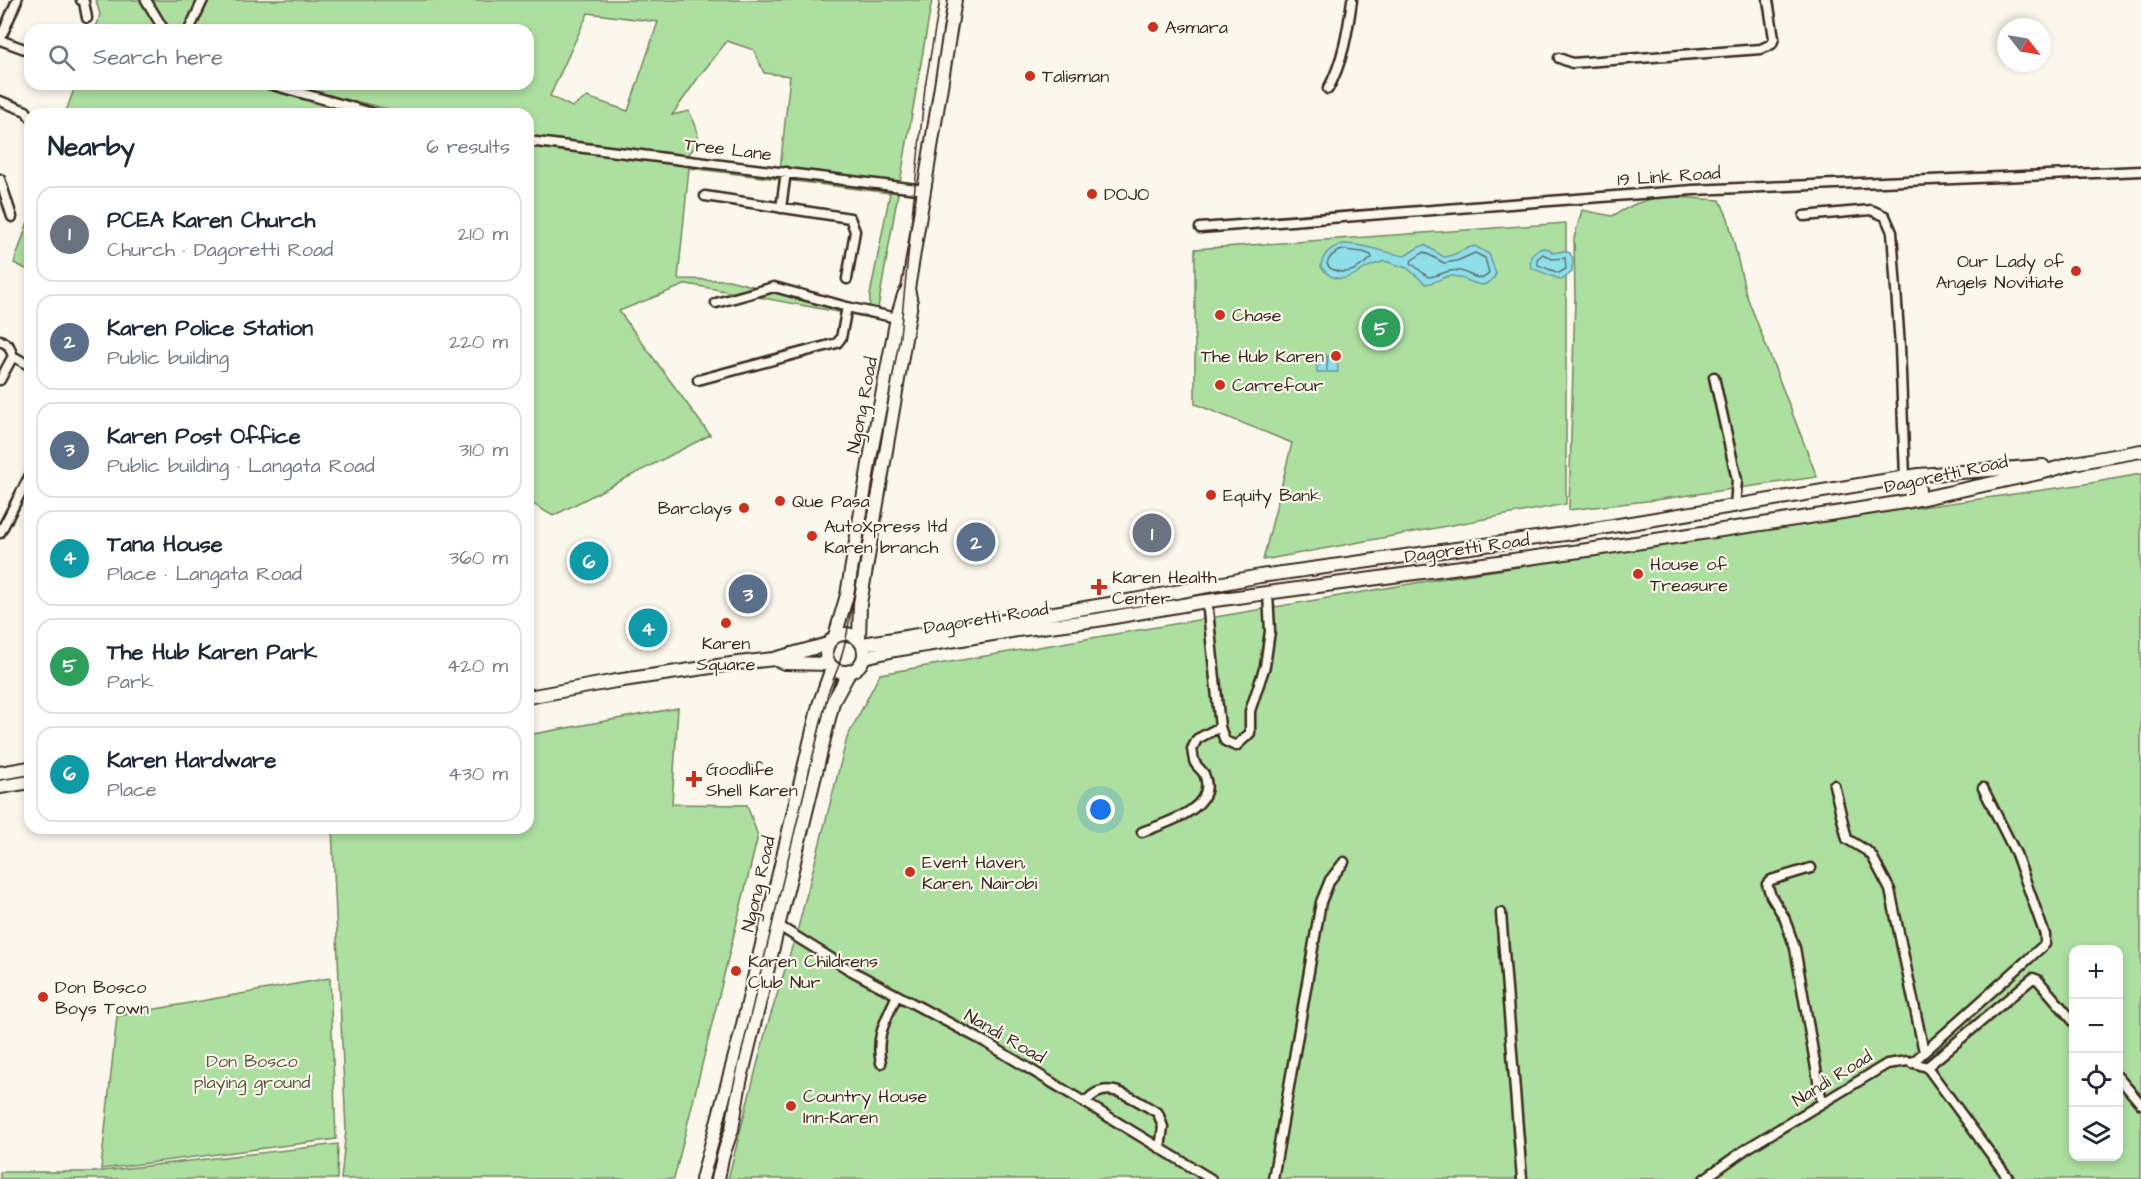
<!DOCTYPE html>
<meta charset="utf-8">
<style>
body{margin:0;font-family:"Architects Daughter",sans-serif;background:#f2f2f3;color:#1f2937}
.controls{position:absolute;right:18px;bottom:18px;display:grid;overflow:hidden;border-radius:12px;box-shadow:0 3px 9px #0003}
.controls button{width:54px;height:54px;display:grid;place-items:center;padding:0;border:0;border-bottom:2px solid #e0e1e3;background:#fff;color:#1f2937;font:30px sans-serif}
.compass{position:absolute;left:1997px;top:18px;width:54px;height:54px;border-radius:50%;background:#fff;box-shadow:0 3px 9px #0003;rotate:121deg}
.you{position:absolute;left:1101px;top:810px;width:21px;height:21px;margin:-15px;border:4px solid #fff;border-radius:50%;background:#1a73e8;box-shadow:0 0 0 9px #1a73e833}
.badge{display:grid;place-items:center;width:39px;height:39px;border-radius:50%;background:#1a73e8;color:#fff;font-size:20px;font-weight:700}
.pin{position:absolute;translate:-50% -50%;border:3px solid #fff;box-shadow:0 2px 6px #0006}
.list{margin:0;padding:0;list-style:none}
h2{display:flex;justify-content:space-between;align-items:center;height:78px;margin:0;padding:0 24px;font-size:26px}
h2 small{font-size:20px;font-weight:400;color:#747a83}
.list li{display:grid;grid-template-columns:39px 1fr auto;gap:18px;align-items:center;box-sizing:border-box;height:96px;margin:0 12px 12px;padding:0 12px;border:2px solid #e0e1e3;border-radius:18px}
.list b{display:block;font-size:22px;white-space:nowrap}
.list p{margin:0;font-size:20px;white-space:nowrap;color:#747a83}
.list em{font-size:20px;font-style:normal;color:#747a83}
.icon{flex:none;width:33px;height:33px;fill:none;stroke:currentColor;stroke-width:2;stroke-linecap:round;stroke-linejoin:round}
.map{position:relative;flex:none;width:2141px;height:1179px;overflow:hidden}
.search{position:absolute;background:#fff;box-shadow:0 3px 9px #0003;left:24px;top:24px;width:510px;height:66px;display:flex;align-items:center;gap:15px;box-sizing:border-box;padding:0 21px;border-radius:18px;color:#747a83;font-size:22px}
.panel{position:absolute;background:#fff;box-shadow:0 3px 9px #0003;left:24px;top:108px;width:510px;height:726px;border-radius:18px}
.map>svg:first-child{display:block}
.green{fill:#acdfa0;stroke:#74845f;stroke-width:1.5;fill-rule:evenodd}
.water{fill:#8fdfeb;stroke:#6d9799;stroke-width:1.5}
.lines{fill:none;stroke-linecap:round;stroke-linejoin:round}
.shore{stroke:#5d7270;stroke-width:1.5}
.street-casing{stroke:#3b2a1e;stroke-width:13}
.secondary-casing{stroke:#3b2a1e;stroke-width:16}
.street{stroke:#fbf7ec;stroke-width:8}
.secondary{stroke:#fbf7ec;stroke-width:12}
.tram{stroke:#3b2a1e;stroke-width:1.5}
.poi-dot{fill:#c8321e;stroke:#fbf7ec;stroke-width:2}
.labels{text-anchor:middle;stroke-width:4.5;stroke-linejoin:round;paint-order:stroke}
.poi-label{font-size:18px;fill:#3b2a1e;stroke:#fbf7ec;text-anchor:start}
.street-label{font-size:18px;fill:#3b2a1e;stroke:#fbf7ec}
.park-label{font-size:18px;fill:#57573e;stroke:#fbf7ec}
</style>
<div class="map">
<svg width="2141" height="1179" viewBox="0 0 2141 1179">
<rect width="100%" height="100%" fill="#fbf7ec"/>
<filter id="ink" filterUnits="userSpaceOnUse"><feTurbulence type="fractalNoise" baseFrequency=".0167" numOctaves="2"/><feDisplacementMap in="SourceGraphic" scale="12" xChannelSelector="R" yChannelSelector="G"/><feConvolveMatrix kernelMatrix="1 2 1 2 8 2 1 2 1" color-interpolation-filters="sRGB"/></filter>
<g filter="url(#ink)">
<path class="green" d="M96 0H932L876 319 687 284 619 311 710 435 553 516 528 501V114H409L346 99 341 114H65L76 84H528V30H95L100 15ZM588 13 658 22 628 111 587 97 572 107 550 96ZM727 41 754 50 764 73 790 76 780 169 681 162C702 142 702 137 689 111L672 115 698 78ZM689 168 890 193 870 295 869 314 818 303 729 280 678 279Z
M1661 196 1720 200 1728 218 1746 294 1817 477 1655 500 1569 510 1575 297 1574 238 1582 210 1612 216 1635 204Z
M30 216V271L14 263Z
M1566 223V504L1263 560 1292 443 1195 404V249Z
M2141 474V1179H728L766 1030 798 928 847 738 880 674 1445 578 1794 525 2085 484ZM2074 950H2118V1156H2074Z
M678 708 672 804 747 805 758 836 674 1179H341L346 1130 332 828H528V735Z
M330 978 336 1139 101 1169 117 1016Z
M338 1144 337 1179H0V1172H94Z"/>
<path class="water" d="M1344 244C1365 244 1384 253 1405 256L1419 247 1425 245 1444 257C1456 256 1463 248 1475 246L1489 254 1496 274C1482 298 1468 274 1449 276 1441 278 1435 283 1426 284L1407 268 1384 261C1378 264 1371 265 1366 268 1350 279 1334 285 1321 267 1322 254 1332 246 1344 244Z
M1543 248 1549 249 1553 253 1563 251 1570 253 1573 259 1572 272 1562 280 1531 268C1529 257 1532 251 1543 248Z
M1326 355 1327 371 1328 356 1337 355 1338 372H1317L1316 356Z"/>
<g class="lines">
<path class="shore" d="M1344 250 1363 252 1371 255 1372 258C1359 268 1347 278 1330 268L1327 264C1329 256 1336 251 1344 250Z
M1424 252 1444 263 1457 261 1475 253 1485 258 1489 273C1480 285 1471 273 1460 271 1447 268 1439 277 1428 277L1411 263 1412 260Z
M1543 254 1552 259 1565 258 1566 269 1559 273 1538 265 1537 259Z"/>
<defs>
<path id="street" d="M81 0 84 2 87 18
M146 0 164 30
M189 30 203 0
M0 40 17 0
M0 40 30 51
M1559 58 1572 63 1761 49 1772 44 1774 38 1768 0
M269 84 376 114
M1328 89C1343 62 1348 30 1352 0
M0 101 26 111 30 117
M528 141 925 190
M0 179 12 217
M705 196 850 218 855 231 847 279
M781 208 786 172
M1804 216 1871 210 1885 216 1892 232 1900 347 1905 477
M1200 228 1693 190 2141 171
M716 303 774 287 847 307 897 318
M0 340 9 346 13 356 0 380
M13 356 30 366
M1714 377 1737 480 1735 507
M698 380 837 343 841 338 847 307
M0 533 30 475
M1207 601 1220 727 1225 741 1236 746 1250 733V711L1265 666 1270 631 1268 594
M1834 785 1847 839 1867 851 1872 856 1890 890 1924 1052
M1142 832C1166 823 1219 808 1204 774 1202 770 1197 767 1195 763 1193 759 1193 753 1192 749L1197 739 1220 727
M1811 868 1771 880 1767 884 1771 896 1784 917 1795 948 1822 1103
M1501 913 1522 1179
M779 926 850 970 985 1042 1211 1179
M881 1063C875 1036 886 1020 897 995
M1912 1063 2045 944V935L2016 854 1983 788
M1927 1067 2033 978 2038 980 2074 1022
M2118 1077 2141 1104
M1085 1103C1106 1075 1135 1100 1158 1113L1163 1127 1160 1148
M1273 1179 1321 902 1330 880 1344 862
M1704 1179 1746 1149 1887 1064 1908 1061 1927 1067 2009 1179"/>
<path id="secondary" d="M1906 477 1915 483 1919 489 1918 495 1910 501
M826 653a19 19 0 1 1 38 0a19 19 0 1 1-38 0Z
M835 636 847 595 870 458 897 318 904 295 908 289
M859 639 860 604 911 303 908 289 955 0
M863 644 1134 600 1260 576 1565 534 1919 475 2043 466
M864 657 895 650 1017 630 1097 620 1200 602 1595 549 1842 512 1910 501 2044 472 2074 463 2141 451
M774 659 785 663 829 664
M528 697 616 681 738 663 774 659 828 644
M0 773 30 768
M0 787 30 782
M702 1179 740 1037 819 705 832 668
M718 1179 722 1158 732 1129 740 1082 833 702 850 671"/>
</defs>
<use href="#street" class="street-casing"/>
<use href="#secondary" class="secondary-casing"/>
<use href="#street" class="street"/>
<use href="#secondary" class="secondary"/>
<path class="tram" d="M711 1179 828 693 839 665 846 639 900 336 925 87 940 0"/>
</g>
</g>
<g class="poi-dot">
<circle cx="1153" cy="27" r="6"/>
<circle cx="1030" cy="76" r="6"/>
<circle cx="1092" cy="194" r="6"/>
<circle cx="2076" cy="271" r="6"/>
<circle cx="1220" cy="315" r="6"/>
<circle cx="1336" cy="356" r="6"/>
<circle cx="1220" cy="385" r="6"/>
<circle cx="1211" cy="495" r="6"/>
<circle cx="780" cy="501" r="6"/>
<circle cx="744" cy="508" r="6"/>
<circle cx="812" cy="536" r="6"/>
<circle cx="1638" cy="574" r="6"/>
<path d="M1096 578h6v6h6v6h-6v6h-6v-6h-6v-6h6z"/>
<circle cx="726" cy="623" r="6"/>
<path d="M691 770h6v6h6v6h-6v6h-6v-6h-6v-6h6z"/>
<circle cx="910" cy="872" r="6"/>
<circle cx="736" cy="971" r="6"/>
<circle cx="43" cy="997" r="6"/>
<circle cx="791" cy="1106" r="6"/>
</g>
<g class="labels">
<g class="poi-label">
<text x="1165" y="33">Asmara</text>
<text x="1042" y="82">Talisman</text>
<text x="1104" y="200">DOJO</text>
<text x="2064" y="267" text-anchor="end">Our Lady of<tspan x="2064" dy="21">Angels Novitiate</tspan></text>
<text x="1232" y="321">Chase</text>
<text x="1324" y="362" text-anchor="end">The Hub Karen</text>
<text x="1232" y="391">Carrefour</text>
<text x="1223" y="501">Equity Bank</text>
<text x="792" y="507">Que Pasa</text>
<text x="732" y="514" text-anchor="end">Barclays</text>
<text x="824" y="532">AutoXpress ltd<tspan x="824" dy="21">Karen branch</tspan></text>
<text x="1650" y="570">House of<tspan x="1650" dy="21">Treasure</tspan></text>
<text x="1112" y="583">Karen Health<tspan x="1112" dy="21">Center</tspan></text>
<text x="726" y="649" text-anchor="middle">Karen<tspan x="726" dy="21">Square</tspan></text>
<text x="706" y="775">Goodlife<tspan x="706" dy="21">Shell Karen</tspan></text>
<text x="922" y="868">Event Haven,<tspan x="922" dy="21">Karen, Nairobi</tspan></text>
<text x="748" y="967">Karen Childrens<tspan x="748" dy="21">Club Nur</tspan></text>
<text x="55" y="993">Don Bosco<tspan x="55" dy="21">Boys Town</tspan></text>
<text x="803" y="1102">Country House<tspan x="803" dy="21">Inn-Karen</tspan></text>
</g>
<g class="street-label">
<text transform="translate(728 149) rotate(7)" y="6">Tree Lane</text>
<text transform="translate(1669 176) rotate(-4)" y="6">19 Link Road</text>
<text transform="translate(862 405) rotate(-79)" y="6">Ngong Road</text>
<text transform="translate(1946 474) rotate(-12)" y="6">Dagoretti Road</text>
<text transform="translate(1467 548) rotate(-8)" y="6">Dagoretti Road</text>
<text transform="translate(986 618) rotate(-9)" y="6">Dagoretti Road</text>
<text transform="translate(758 884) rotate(-77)" y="6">Ngong Road</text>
<text transform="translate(1005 1036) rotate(30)" y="6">Nandi Road</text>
<text transform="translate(1832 1078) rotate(-32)" y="6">Nandi Road</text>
</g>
<g class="park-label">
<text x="252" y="1067">Don Bosco<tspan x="252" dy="21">playing ground</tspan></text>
</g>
</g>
</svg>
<div class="controls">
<button>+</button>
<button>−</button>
<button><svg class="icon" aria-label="locate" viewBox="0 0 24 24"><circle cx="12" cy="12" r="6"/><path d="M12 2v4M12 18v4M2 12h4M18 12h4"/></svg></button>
<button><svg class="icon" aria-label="layers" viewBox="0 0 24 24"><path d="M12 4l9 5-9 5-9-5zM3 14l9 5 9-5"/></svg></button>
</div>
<svg class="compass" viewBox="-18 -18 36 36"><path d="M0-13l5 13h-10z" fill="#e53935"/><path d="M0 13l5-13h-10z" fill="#747a83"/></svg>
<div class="you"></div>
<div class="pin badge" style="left:1152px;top:533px;background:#6b7280">1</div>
<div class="pin badge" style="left:976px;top:542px;background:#5c6f8a">2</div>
<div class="pin badge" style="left:748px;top:594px;background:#5c6f8a">3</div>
<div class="pin badge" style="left:648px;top:628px;background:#0f9aa8">4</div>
<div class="pin badge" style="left:1381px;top:328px;background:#2e9e5b">5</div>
<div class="pin badge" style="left:589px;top:561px;background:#0f9aa8">6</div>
<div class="search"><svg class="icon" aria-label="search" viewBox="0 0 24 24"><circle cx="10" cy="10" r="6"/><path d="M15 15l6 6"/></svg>Search here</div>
<section class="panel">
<h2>Nearby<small>6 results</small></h2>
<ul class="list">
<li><span class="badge" style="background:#6b7280">1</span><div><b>PCEA Karen Church</b><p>Church · Dagoretti Road</p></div><em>210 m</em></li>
<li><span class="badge" style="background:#5c6f8a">2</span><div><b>Karen Police Station</b><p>Public building</p></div><em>220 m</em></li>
<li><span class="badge" style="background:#5c6f8a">3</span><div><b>Karen Post Office</b><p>Public building · Langata Road</p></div><em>310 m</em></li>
<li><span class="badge" style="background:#0f9aa8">4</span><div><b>Tana House</b><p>Place · Langata Road</p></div><em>360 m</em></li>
<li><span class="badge" style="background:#2e9e5b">5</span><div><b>The Hub Karen Park</b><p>Park</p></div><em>420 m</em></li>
<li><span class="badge" style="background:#0f9aa8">6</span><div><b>Karen Hardware</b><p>Place</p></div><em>430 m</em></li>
</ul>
</section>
</div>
